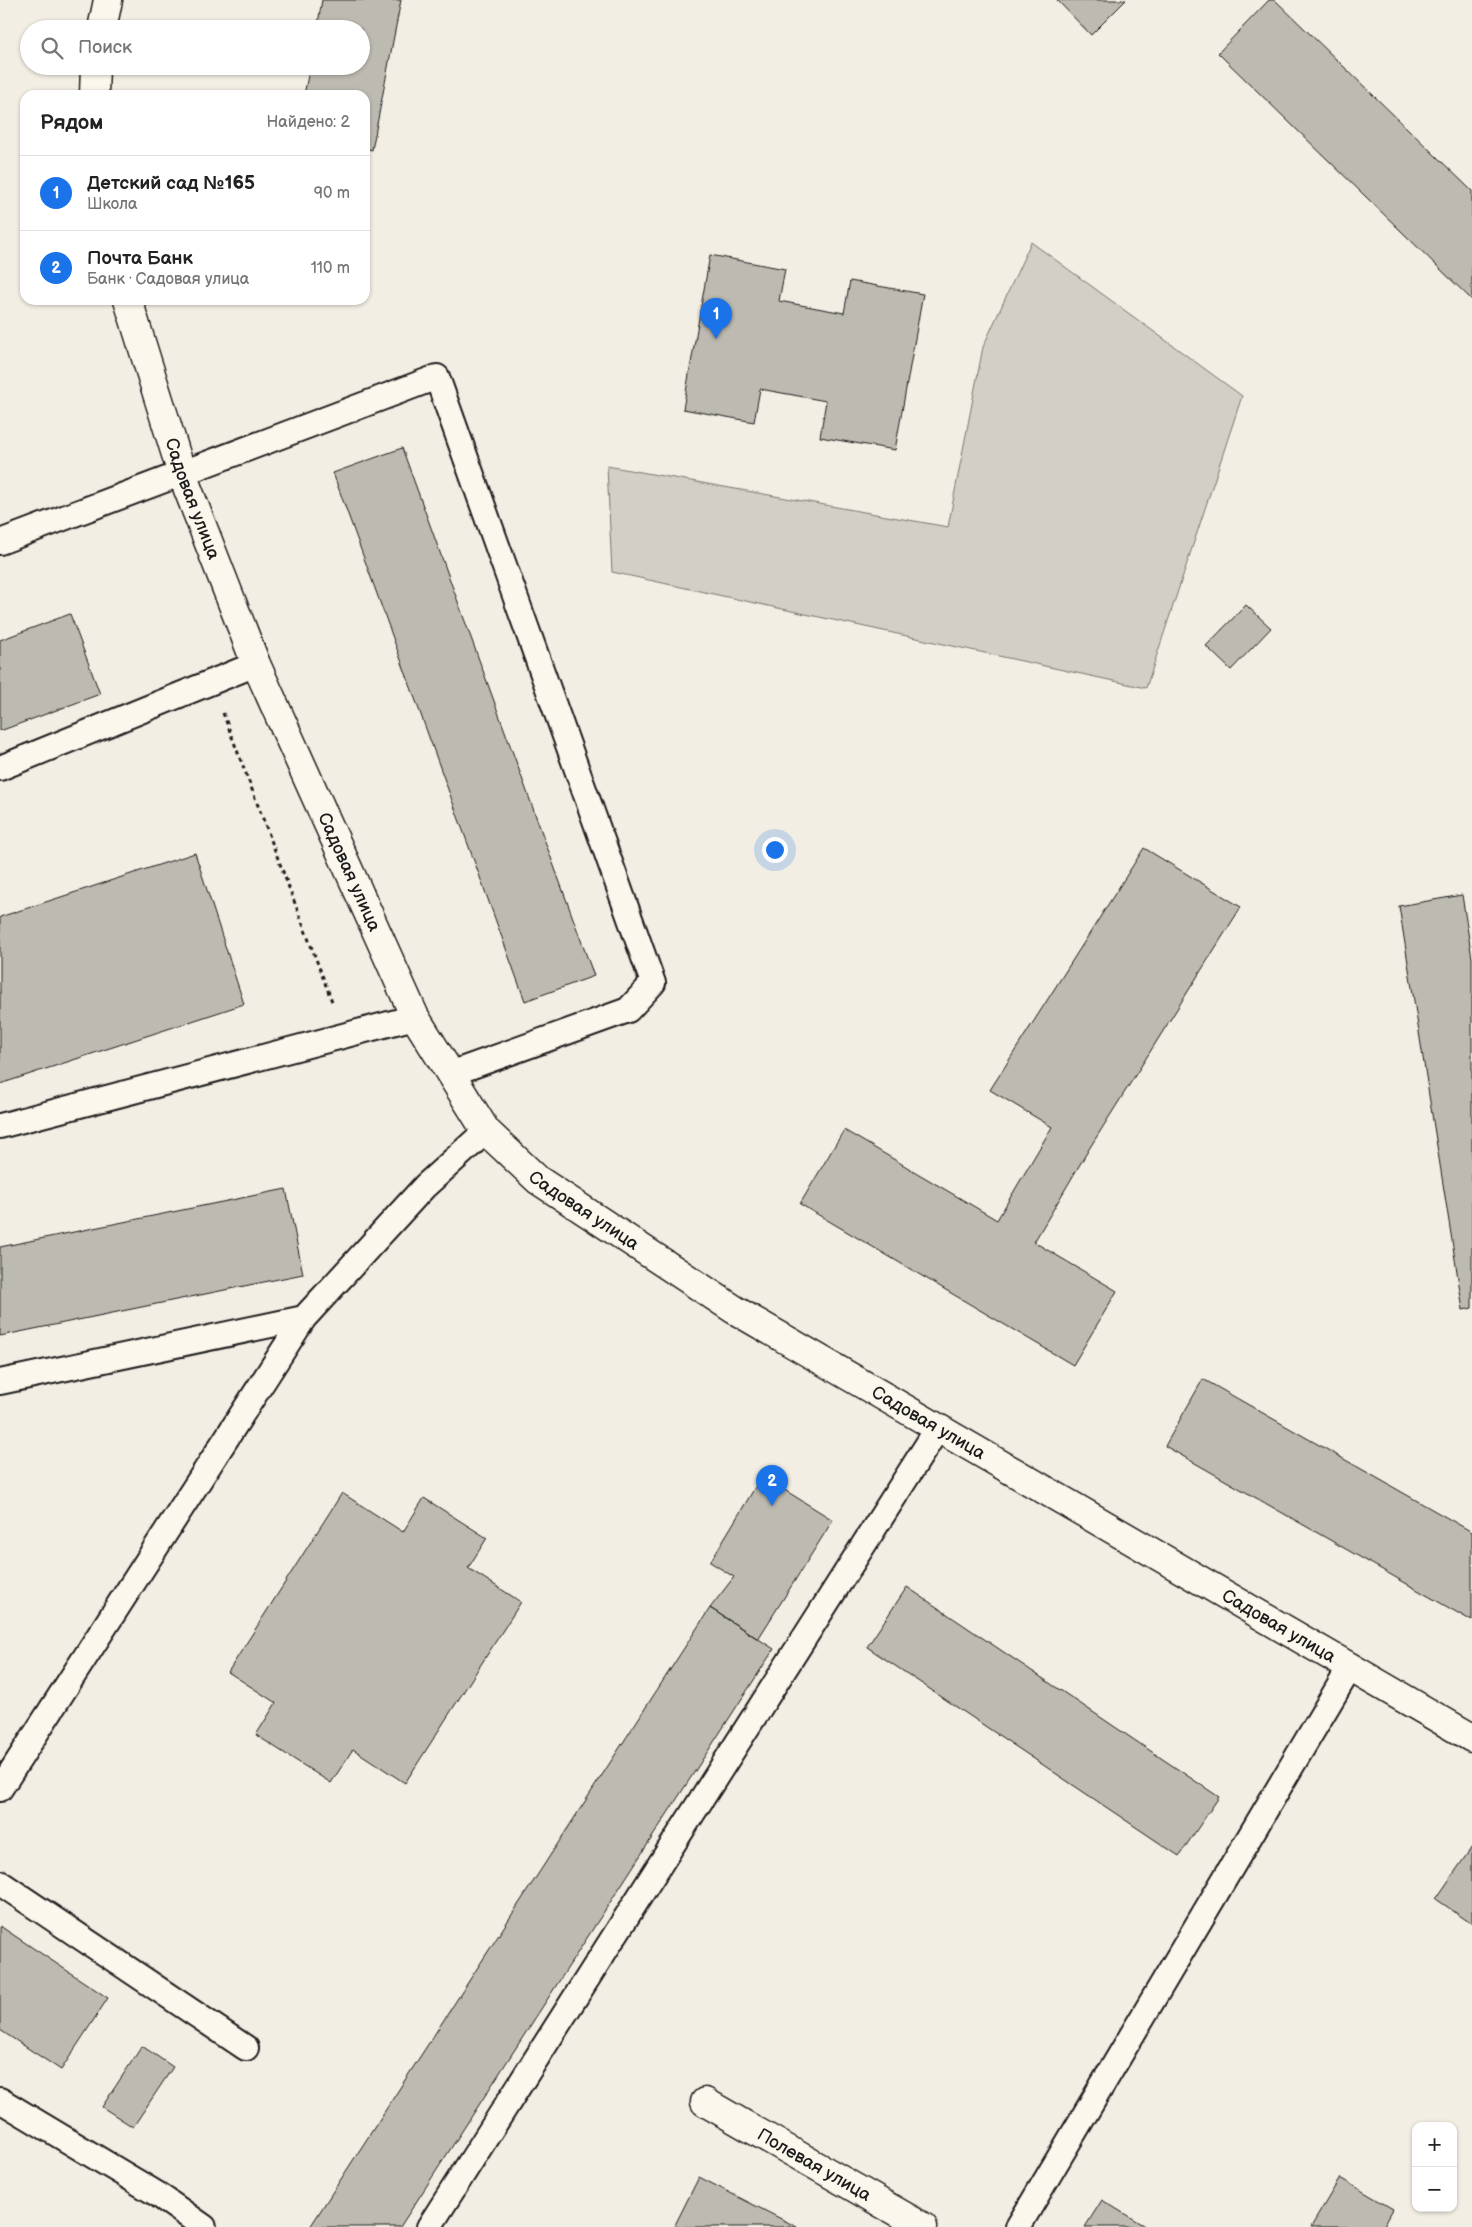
<!DOCTYPE html>
<html lang="ru">
<meta charset="utf-8">
<style>
body{margin:0;font-family:"Balsamiq Sans",sans-serif;background:#f6f6f6;color:#222}
.controls{position:absolute;right:15px;bottom:15px;display:grid;overflow:hidden;border-radius:10px;box-shadow:0 1px 4px #0004}
.controls button{width:45px;height:45px;display:grid;place-items:center;padding:0;border:0;border-bottom:1px solid #e0e0e0;background:#fff;color:#222;font:25px sans-serif}
.you{position:absolute;left:774px;top:849px;width:18px;height:18px;margin:-12px;border:4px solid #fff;border-radius:50%;background:#1a73e8;box-shadow:0 0 0 8px #1a73e833}
.badge{display:grid;place-items:center;width:32px;height:32px;border-radius:50%;background:#1a73e8;color:#fff;font-size:16px;font-weight:700}
.pin{position:absolute;translate:-50% -41px;filter:drop-shadow(0 1px 2px #0008)}
.pin::after{content:'';position:absolute;top:26px;width:18px;height:15px;background:inherit;clip-path:polygon(0 0,100% 0,50% 100%)}
.list{margin:0;padding:0;list-style:none}
h2{display:flex;justify-content:space-between;align-items:center;height:65px;margin:0;padding:0 20px;font-size:21px}
h2 small{font-size:16px;font-weight:400;color:#767676}
.list li{display:grid;grid-template-columns:32px 1fr auto;gap:15px;align-items:center;box-sizing:border-box;height:75px;padding:0 20px;border-top:1px solid #e0e0e0}
.list b{display:block;font-size:19px;white-space:nowrap}
.list p{margin:0;font-size:16px;white-space:nowrap;color:#767676}
.list em{font-size:16px;font-style:normal;color:#767676}
.icon{flex:none;width:28px;height:28px;fill:none;stroke:currentColor;stroke-width:2;stroke-linecap:round;stroke-linejoin:round}
.map{position:relative;flex:none;width:1472px;height:2227px;overflow:hidden}
.search{position:absolute;background:#fff;box-shadow:0 1px 4px #0004;left:20px;top:20px;width:350px;height:55px;display:flex;align-items:center;gap:12px;box-sizing:border-box;padding:0 18px;border-radius:28px;color:#767676;font-size:19px}
.panel{position:absolute;background:#fff;box-shadow:0 1px 4px #0004;left:20px;top:90px;width:350px;height:215px;border-radius:15px}
.map>svg:first-child{display:block}
.green{fill:#d2cfc6;stroke:#777671}
.building{fill:#bdbab1;stroke:#1c1c1c}
.lines{fill:none;stroke-linecap:round;stroke-linejoin:round}
.service-casing{stroke:#1c1c1c;stroke-width:28}
.minor-casing{stroke:#1c1c1c;stroke-width:31}
.tertiary-casing{stroke:#1c1c1c;stroke-width:31}
.path{stroke:#1c1c1c;stroke-width:3;stroke-dasharray:4 4;stroke-linecap:butt}
.service{stroke:#fbf7ec;stroke-width:24}
.minor{stroke:#fbf7ec;stroke-width:28}
.tertiary{stroke:#fbf7ec;stroke-width:28}
.labels{text-anchor:middle;stroke-width:4;stroke-linejoin:round;paint-order:stroke}
.street-label{font-size:18px;fill:#1c1c1c;stroke:#fbf7ec}
</style>
<div class="map">
<svg width="1472" height="2227" viewBox="0 0 1472 2227">
<rect width="100%" height="100%" fill="#f2eee4"/>
<filter id="ink" filterUnits="userSpaceOnUse"><feTurbulence type="fractalNoise" baseFrequency=".02" numOctaves="2"/><feDisplacementMap in="SourceGraphic" scale="10" xChannelSelector="R" yChannelSelector="G"/><feConvolveMatrix kernelMatrix="1 2 1 2 8 2 1 2 1" color-interpolation-filters="sRGB"/></filter>
<g filter="url(#ink)">
<path class="green" d="M1031 242 1242 396 1146 688 612 572 607 466 948 527 983 347Z"/>
<path class="building" d="M322 0H401L372 150 365 148V95H304L310 66H361V29H317Z
M1057 0H1126L1091 35Z
M1269 0H1275L1472 191V300L1218 53Z
M710 255 785 269 779 301 844 313 850 281 923 294 895 450 820 437 826 401 760 389 754 422 683 409Z
M402 448 594 976 525 1001 333 473Z
M1246 605 1271 628 1231 670 1206 646Z
M70 614 100 694 0 731V640Z
M1144 848 1241 907 1089 1149 1034 1242 1117 1291 1073 1365 800 1204 844 1130 997 1220 1052 1127 990 1090Z
M195 853 244 1004 0 1084V917Z
M1462 895 1472 958V1308L1463 1310 1399 906Z
M286 1189 303 1274 0 1336V1247Z
M1203 1379 1472 1532V1621L1165 1446Z
M762 1476 833 1520 758 1639 710 1608 734 1577 710 1562Z
M342 1493 403 1532 424 1498 487 1538 468 1568 521 1602 405 1783 353 1749 331 1783 256 1735 276 1703 228 1672Z
M907 1587 1219 1797 1179 1856 867 1647Z
M710 1608 774 1649 400 2227H310Z
M1472 1847V1924L1436 1899Z
M0 1926 108 1998 61 2070 0 2030Z
M142 2046 173 2067 133 2127 102 2107Z
M699 2177 797 2227H674Z
M1340 2178 1393 2209 1383 2227H1311Z
M1102 2200 1146 2227H1085Z"/>
<g class="lines">
<defs>
<path id="service" d="M0 542 437 377 653 983 628 1010 450 1074
M0 768 256 664
M0 1126 415 1017
M0 1382 304 1318
M0 1789 304 1318 425 1186 486 1131
M0 1883 246 2048
M0 2100 157 2194 204 2227
M429 2227 938 1428
M1018 2227 1351 1666"/>
<g id="minor">
<path id="s1" d="M705 2102 923 2227"/>
</g>
<g id="tertiary">
<path d="M102 29 108 0"/>
<path d="M94 95 95 66"/>
<path id="s2" d="M128 300 182 474 256 664 415 1017 486 1131 538 1180 735 1310 1472 1738"/>
</g>
</defs>
<use href="#service" class="service-casing"/>
<use href="#minor" class="minor-casing"/>
<use href="#tertiary" class="tertiary-casing"/>
<path class="path" d="M223 713 333 1004"/>
<use href="#service" class="service"/>
<use href="#minor" class="minor"/>
<use href="#tertiary" class="tertiary"/>
</g>
</g>
<g class="labels">
<g class="street-label">
<text dy="6" stroke="none"><textPath href="#s2" startOffset="209">Садовая улица</textPath></text>
<text dy="6" stroke="none"><textPath href="#s2" startOffset="614">Садовая улица</textPath></text>
<text dy="6" stroke="none"><textPath href="#s2" startOffset="1034">Садовая улица</textPath></text>
<text dy="6" stroke="none"><textPath href="#s2" startOffset="1439">Садовая улица</textPath></text>
<text dy="6" stroke="none"><textPath href="#s2" startOffset="1844">Садовая улица</textPath></text>
<text dy="6" stroke="none"><textPath href="#s1" startOffset="126">Полевая улица</textPath></text>
</g>
</g>
</svg>
<div class="controls">
<button>+</button>
<button>−</button>
</div>
<div class="you"></div>
<div class="pin badge" style="left:716px;top:339px">1</div>
<div class="pin badge" style="left:772px;top:1506px">2</div>
<div class="search"><svg class="icon" aria-label="search" viewBox="0 0 24 24"><circle cx="10" cy="10" r="6"/><path d="M15 15l6 6"/></svg>Поиск</div>
<section class="panel">
<h2>Рядом<small>Найдено: 2</small></h2>
<ul class="list">
<li><span class="badge">1</span><div><b>Детский сад №165</b><p>Школа</p></div><em>90 m</em></li>
<li><span class="badge">2</span><div><b>Почта Банк</b><p>Банк · Садовая улица</p></div><em>110 m</em></li>
</ul>
</section>
</div>
